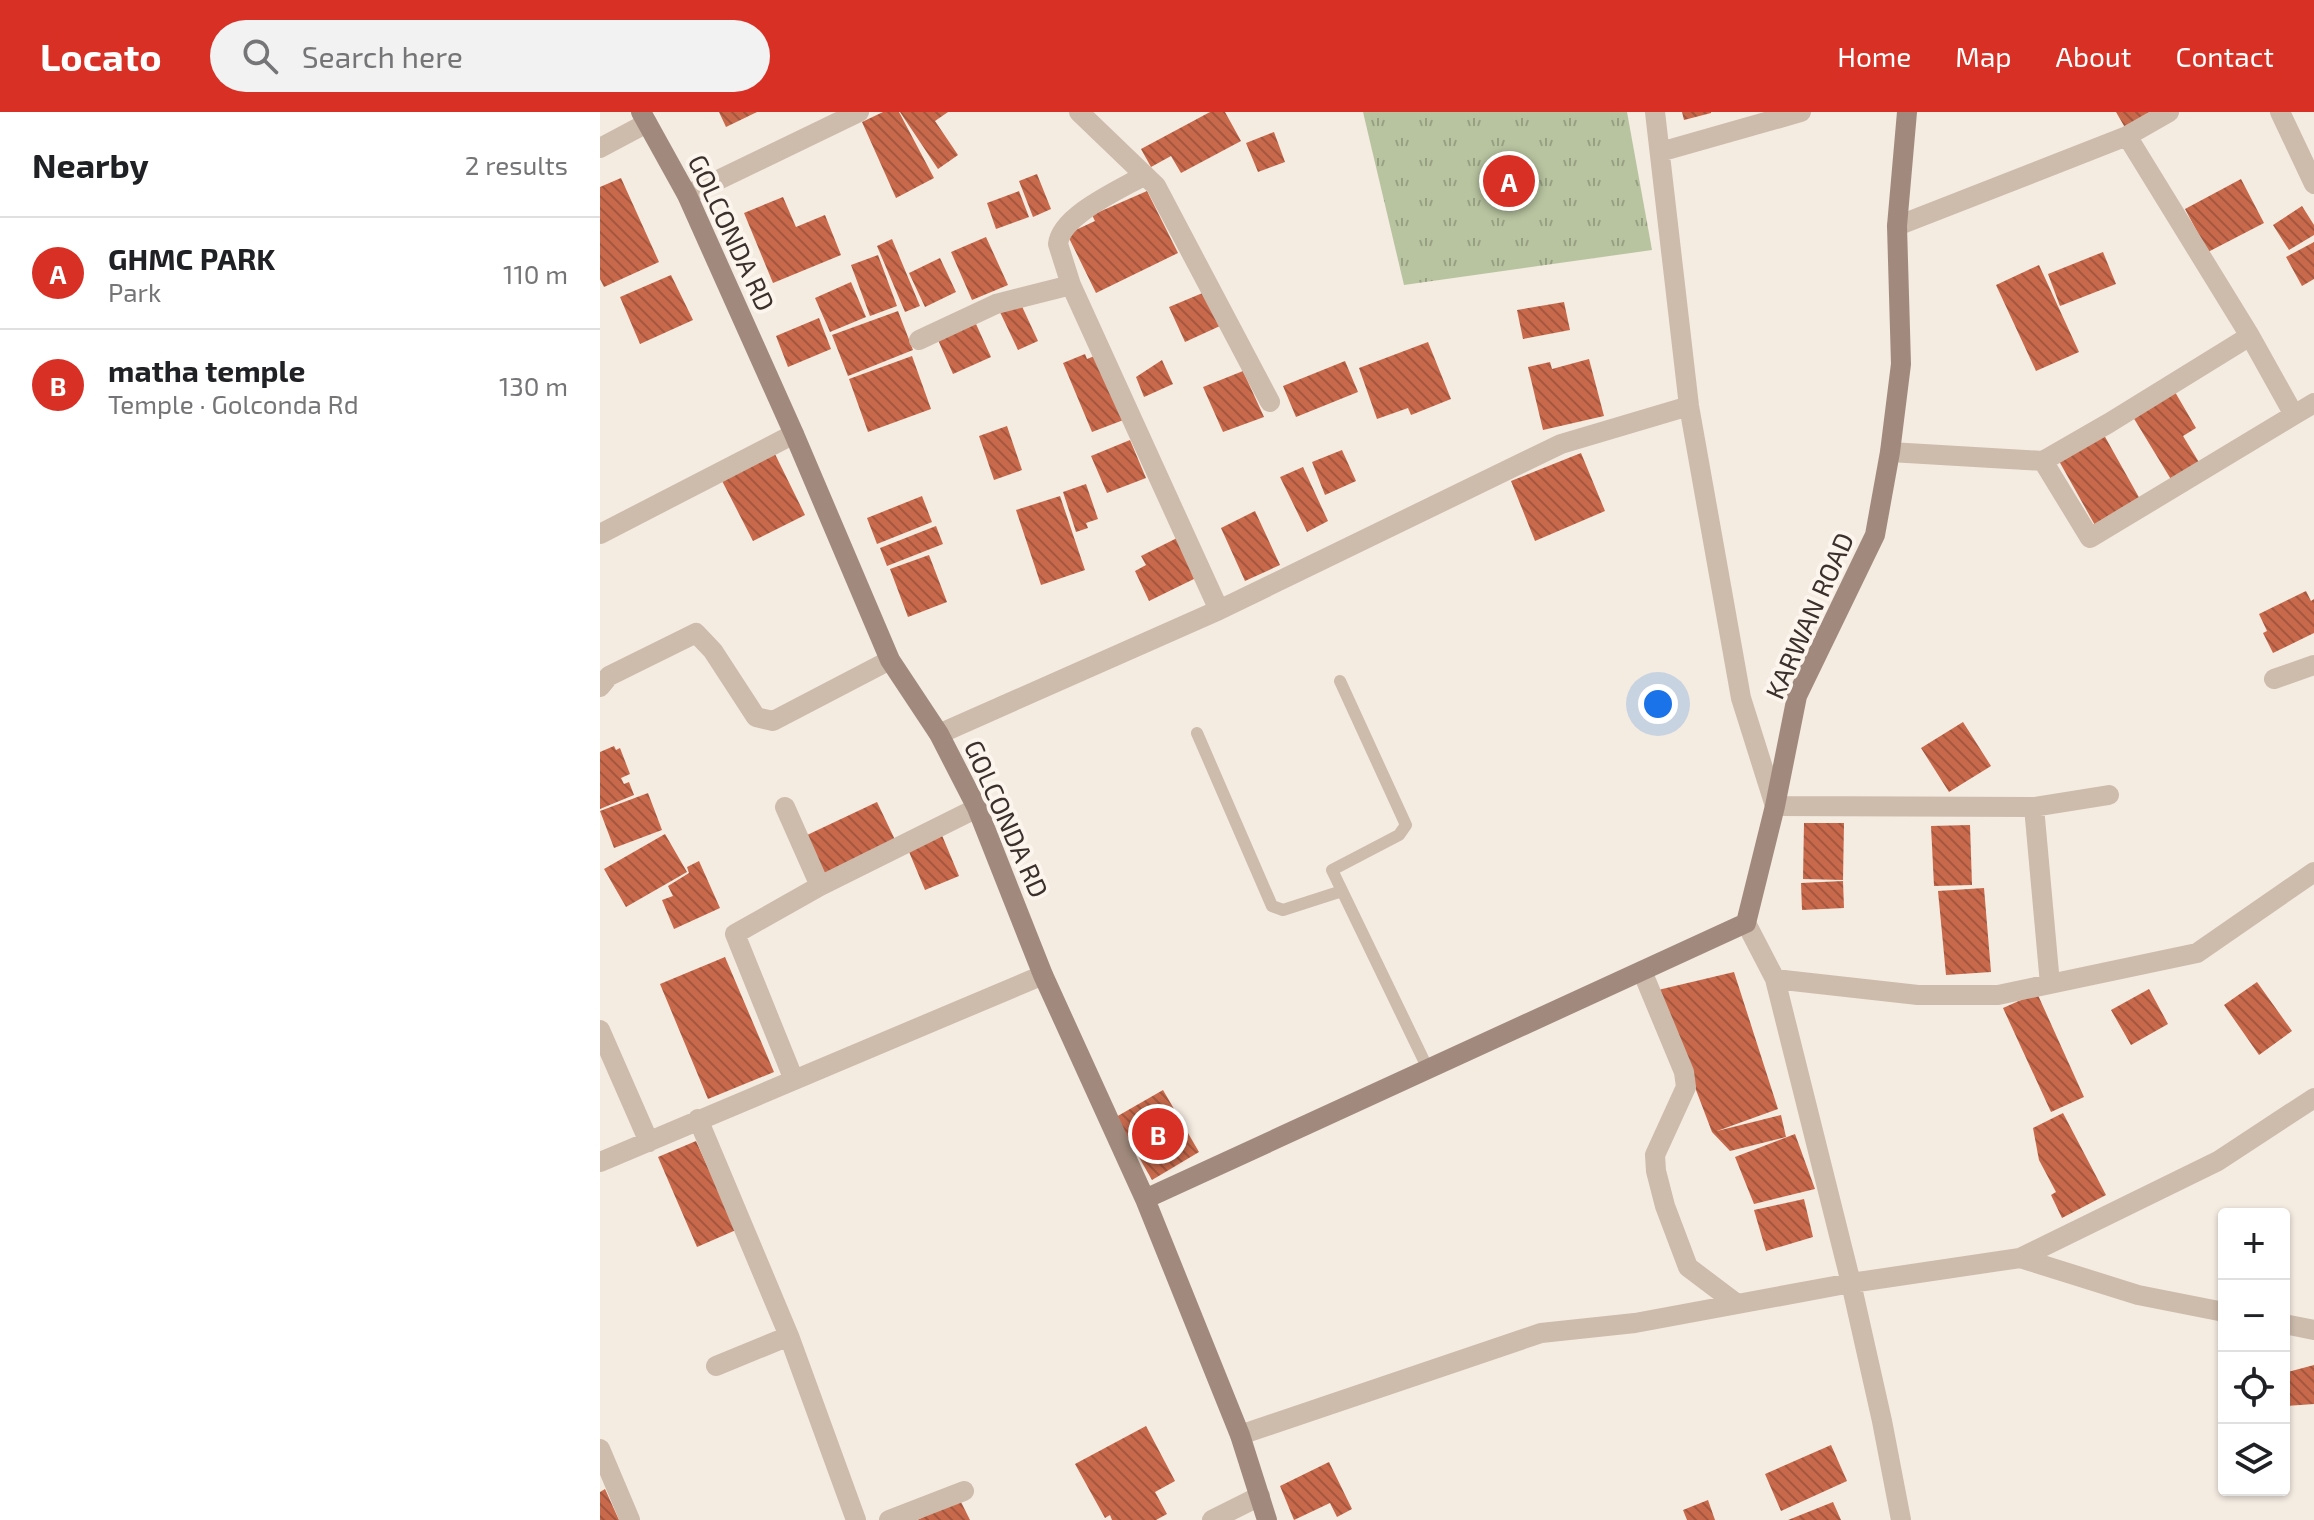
<!DOCTYPE html>
<meta charset="utf-8">
<style>
body{margin:0;font-family:"Exo 2",sans-serif;background:#f2f2f2;color:#202124}
.controls{position:absolute;right:24px;bottom:24px;display:grid;overflow:hidden;border-radius:8px;box-shadow:0 2px 6px #0004}
.controls button{width:72px;height:72px;display:grid;place-items:center;padding:0;border:0;border-bottom:2px solid #e0e0e0;background:#fff;color:#202124;font:40px sans-serif}
.you{position:absolute;left:1058px;top:592px;width:28px;height:28px;margin:-20px;border:6px solid #fff;border-radius:50%;background:#1a73e8;box-shadow:0 0 0 12px #1a73e833}
.badge{display:grid;place-items:center;width:52px;height:52px;border-radius:50%;background:#d93025;color:#fff;font-size:26px;font-weight:700}
.pin{position:absolute;translate:-50% -50%;border:4px solid #fff;box-shadow:0 2px 8px #0006}
.list{margin:0;padding:0;list-style:none}
h2{display:flex;justify-content:space-between;align-items:center;height:104px;margin:0;padding:0 32px;font-size:34px}
h2 small{font-size:26px;font-weight:400;color:#757577}
.list li{display:grid;grid-template-columns:52px 1fr auto;gap:24px;align-items:center;box-sizing:border-box;height:112px;padding:0 32px;border-top:2px solid #e0e0e0}
.list b{display:block;font-size:30px;white-space:nowrap}
.list p{margin:0;font-size:26px;white-space:nowrap;color:#757577}
.list em{font-size:26px;font-style:normal;color:#757577}
.icon{flex:none;width:44px;height:44px;fill:none;stroke:currentColor;stroke-width:2;stroke-linecap:round;stroke-linejoin:round}
.map{position:relative;flex:none;width:1714px;height:1408px;overflow:hidden}
header{display:flex;align-items:center;gap:48px;box-sizing:border-box;height:112px;padding:0 40px;background:#d93025;color:#fff}
header strong{font-size:38px}
nav{display:flex;gap:44px;margin-inline-start:auto;font-size:28px}
.search{width:560px;height:72px;background:#f2f2f2;display:flex;align-items:center;gap:20px;box-sizing:border-box;padding:0 28px;border-radius:44px;color:#757577;font-size:30px}
main{display:flex}
aside{flex:1;background:#fff}
.map>svg:first-child{display:block}
.park{fill:url(#park-tufts)}
.building{fill:url(#building-back-hatch)}
.lines{fill:none;stroke-linecap:round;stroke-linejoin:round}
.lane{stroke:#cdbbac;stroke-width:12}
.street{stroke:#cdbbac;stroke-width:20}
.secondary{stroke:#a18a7d;stroke-width:20}
.labels{text-anchor:middle;stroke-width:8;stroke-linejoin:round;paint-order:stroke}
.street-label{font-size:26px;fill:#3b302b;stroke:#fbf5ee}
</style>
<header>
<strong>Locato</strong>
<div class="search"><svg class="icon" aria-label="search" viewBox="0 0 24 24"><circle cx="10" cy="10" r="6"/><path d="M15 15l6 6"/></svg>Search here</div>
<nav><a>Home</a><a>Map</a><a>About</a><a>Contact</a></nav>
</header>
<main>
<aside>
<h2>Nearby<small>2 results</small></h2>
<ul class="list">
<li><span class="badge">A</span><div><b>GHMC PARK</b><p>Park</p></div><em>110 m</em></li>
<li><span class="badge">B</span><div><b>matha temple</b><p>Temple · Golconda Rd</p></div><em>130 m</em></li>
</ul>
</aside>
<div class="map">
<svg width="1714" height="1408" viewBox="0 0 1714 1408">
<defs>
<pattern id="park-tufts" width="24" height="20" patternUnits="userSpaceOnUse" patternTransform="scale(2)"><rect width="24" height="20" fill="#b8c4a0"/><path d="M3 7l-1-3M5 7V3M7 7l1-3M15 17l-1-3M17 17v-4M19 17l1-3" fill="none" stroke="#97a083"/></pattern>
<pattern id="building-back-hatch" width="6" height="6" patternUnits="userSpaceOnUse" patternTransform="scale(2)"><rect width="6" height="6" fill="#c8694b"/><path d="M-1 5l2 2M0 0l6 6M5-1l2 2" fill="none" stroke="#a4573f"/></pattern>
</defs>
<rect width="100%" height="100%" fill="#f4ebe1"/>
<path class="park" d="M763 0H1027L1052 138 804 173Z"/>
<path class="building" d="M119 0H157L126 15Z
M283 0H299L334 66 296 86 262 10Z
M300 0H348L335 9 358 43 338 57Z
M610 0H625L641 29 581 61 571 44 551 55 541 37Z
M1082 0H1111V1L1084 8Z
M1516 0H1559L1527 19Z
M674 20 685 50 658 60 646 31Z
M437 62 451 97 433 105 419 69Z
M21 66 59 150 4 175 0 167V75Z
M1641 67 1664 111 1608 140 1585 97Z
M419 79 429 105 396 117 387 91Z
M547 79 578 141 496 181 467 122 495 109 492 103Z
M183 85 196 115 225 103 241 143 173 171 144 101Z
M1702 94 1714 113V123L1689 138 1673 113Z
M386 125 408 173 372 188 351 140Z
M292 127 320 194 305 200 277 134Z
M1714 130V167L1702 174 1686 145Z
M1503 140 1516 172 1460 194 1448 162Z
M278 143 297 194 270 204 251 153Z
M340 146 356 180 325 195 309 161Z
M1439 153 1479 240 1436 259 1396 173Z
M71 163 93 208 40 232 20 185Z
M251 170 266 205 230 220 215 186Z
M605 180 620 214 585 230 569 195Z
M419 188 438 229 418 238 399 198Z
M964 190 970 218 923 227 917 198Z
M298 199 313 238 248 264 232 223Z
M219 206 231 237 188 255 176 224Z
M376 212 391 245 353 262 338 228Z
M828 230 851 287 811 303 808 296 777 307 759 256Z
M485 242 487 247 497 243 526 307 492 320 463 251Z
M312 244 331 297 268 320 249 267Z
M989 247 1004 304 943 318 928 255 950 250 952 257Z
M562 248 573 272 544 285 536 265Z
M745 249 758 280 696 305 683 274Z
M643 259 664 305 623 320 603 275Z
M1575 280 1596 316 1583 324 1600 352 1572 369 1533 305Z
M407 314 422 358 394 368 379 324Z
M1504 323 1541 389 1496 415 1459 349Z
M530 328 546 366 507 381 491 344Z
M173 338 205 403 153 429 120 365Z
M742 338 756 369 725 383 712 350Z
M981 341 1005 399 935 429 911 369Z
M703 355 728 409 707 420 680 365Z
M486 372 498 407 486 411 488 416 476 420 463 380Z
M322 384 332 410 277 432 267 406Z
M460 384 485 458 441 473 416 398Z
M655 399 680 453 645 469 621 416Z
M336 414 343 432 287 454 280 436Z
M579 425 598 465 549 489 535 459 546 453 541 444Z
M329 443 347 490 308 505 290 457Z
M1706 479 1711 489 1714 487V521L1673 541 1663 521 1667 519 1659 502Z
M1363 610 1391 654 1349 680 1321 636Z
M14 634 16 638 20 636 30 662 21 666 24 672 29 670 34 683 0 697V640Z
M48 681 62 718 14 736 0 699Z
M277 690 297 732 225 766 205 724Z
M1204 711H1244L1243 768 1203 767Z
M1370 713 1372 773 1334 774 1331 714Z
M341 721 359 764 325 778 307 735Z
M65 722 87 760 26 795 4 757Z
M99 749 120 796 74 817 62 788 73 784 68 774 89 761 87 755Z
M1243 769 1244 796 1202 798 1201 771Z
M1384 776 1391 860 1346 863 1338 779Z
M125 845 174 960 108 987 60 872Z
M1134 860 1178 997 1117 1019 1181 1003 1186 1025 1130 1039 1112 1020 1058 878Z
M1657 870 1692 919 1659 943 1624 893Z
M1549 877 1568 912 1531 933 1511 898Z
M1437 881 1484 985 1451 1000 1403 896Z
M563 978 599 1040 552 1068 516 1005Z
M1463 1001 1506 1083 1462 1106 1451 1083 1456 1080 1439 1048 1433 1016Z
M1195 1022 1215 1077 1154 1092 1135 1045Z
M96 1029 136 1118 97 1135 58 1045Z
M1204 1087 1213 1125 1166 1139 1154 1098Z
M1714 1253V1292L1685 1294 1684 1261Z
M546 1314 575 1369 555 1380 567 1402 556 1408H512L510 1403 505 1406 475 1352Z
M1231 1333 1247 1369 1181 1399 1165 1362Z
M729 1350 752 1397 737 1405 730 1391 694 1408 680 1374Z
M5 1377 19 1408H0V1380Z
M360 1388 370 1408H317Z
M1108 1388 1115 1408H1087L1083 1398Z
M1233 1390 1241 1408H1188Z"/>
<g class="lines">
<path class="lane" d="M740 569 806 713 799 723 732 758 828 957
M597 621 672 794 683 798 742 779"/>
<path class="street" d="M479 0 556 74 670 290
M1055 0 1089 294 1141 586 1175 694 1434 695 1509 683
M1680 0 1714 72
M1527 24 1650 224 1694 303 1714 291
M0 36 47 11
M1060 40 1201 0
M545 63C521 77 461 103 458 132L471 173 619 498
M87 83 259 0
M1297 114 1527 24 1569 0
M319 228 396 192 471 173
M1290 340 1443 349 1490 426 1694 303
M1443 349 1509 311 1650 224
M0 422 194 322
M1674 567 1714 553
M0 575 9 564 96 521 113 539 156 605 173 609 290 548
M339 622 619 498 961 332 1089 294
M185 695 220 774
M1434 695 1450 872
M1146 811 1175 867 1251 1171 1282 1309 1301 1408
M1042 859 1084 960 1086 975 1055 1043 1056 1059 1065 1094 1088 1155 1137 1192
M1175 867 1318 883H1398L1450 872 1597 841 1714 760
M0 918 49 1030
M194 968 135 822 220 774 377 696
M98 1007 189 1224 256 1408
M0 1050 443 863
M1420 1146 1618 1049 1714 986
M1684 1212 1714 1218
M116 1254 189 1224
M640 1323 941 1221 1035 1211 1251 1171 1420 1146 1538 1183 1624 1200
M0 1337 30 1408
M289 1408 364 1379
M612 1408 660 1384"/>
<path class="secondary" d="M41 0 87 83 194 322 290 548 339 622 377 696 443 863 545 1087 640 1323 667 1408
M545 1087 1146 811 1175 694 1197 584 1275 423 1290 340 1301 252 1297 114 1307 0"/>
</g>
<g class="labels">
<g class="street-label">
<text transform="translate(131 121) rotate(65)" y="9">GOLCONDA RD</text>
<text transform="translate(1210 504) rotate(-66)" y="9">KARWAN ROAD</text>
<text transform="translate(406 707) rotate(66)" y="9">GOLCONDA RD</text>
</g>
</g>
</svg>
<div class="controls">
<button>+</button>
<button>−</button>
<button><svg class="icon" aria-label="locate" viewBox="0 0 24 24"><circle cx="12" cy="12" r="6"/><path d="M12 2v4M12 18v4M2 12h4M18 12h4"/></svg></button>
<button><svg class="icon" aria-label="layers" viewBox="0 0 24 24"><path d="M12 4l9 5-9 5-9-5zM3 14l9 5 9-5"/></svg></button>
</div>
<div class="you"></div>
<div class="pin badge" style="left:909px;top:69px">A</div>
<div class="pin badge" style="left:558px;top:1022px">B</div>
</div>
</main>
